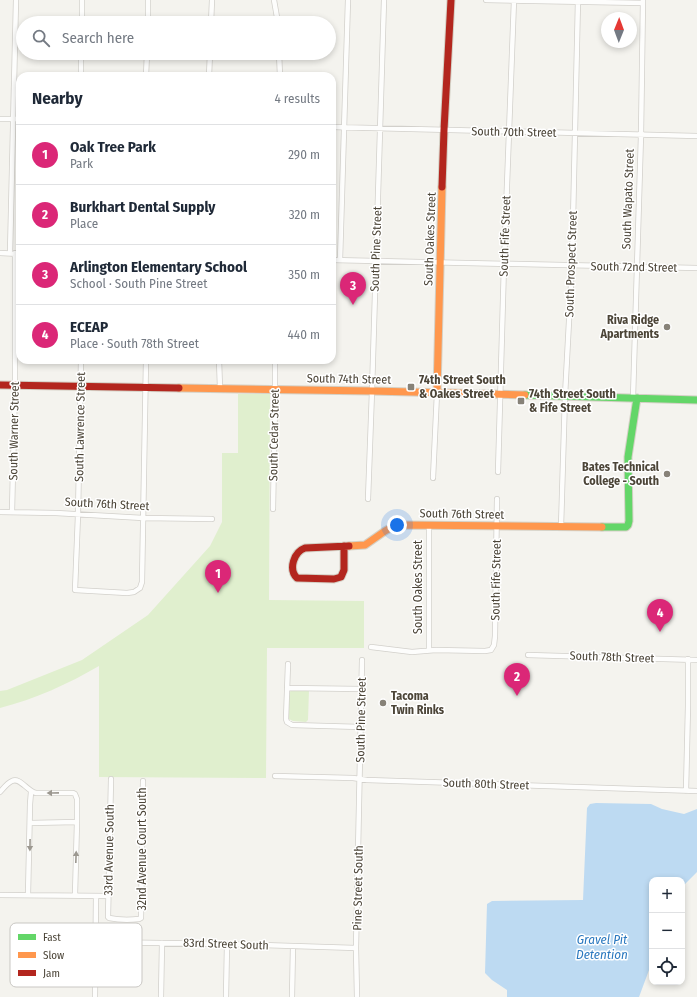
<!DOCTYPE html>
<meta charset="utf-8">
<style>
body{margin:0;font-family:"Fira Sans Condensed",sans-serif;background:#f6f6f7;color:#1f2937}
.controls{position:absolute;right:12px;bottom:12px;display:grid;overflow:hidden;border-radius:8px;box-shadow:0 2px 6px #0003}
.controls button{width:36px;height:36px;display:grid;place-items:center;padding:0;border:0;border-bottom:1px solid #e0e1e3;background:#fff;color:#1f2937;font:20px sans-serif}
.compass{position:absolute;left:601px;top:12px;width:36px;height:36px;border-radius:50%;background:#fff;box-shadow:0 2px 6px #0003;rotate:1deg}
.you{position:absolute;left:397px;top:525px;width:14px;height:14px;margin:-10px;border:3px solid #fff;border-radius:50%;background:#1a73e8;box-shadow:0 0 0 6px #1a73e833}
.badge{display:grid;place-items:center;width:26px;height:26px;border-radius:50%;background:#db2777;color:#fff;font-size:13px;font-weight:700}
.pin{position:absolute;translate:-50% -33px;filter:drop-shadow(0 1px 2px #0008)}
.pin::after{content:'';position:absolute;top:21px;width:14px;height:12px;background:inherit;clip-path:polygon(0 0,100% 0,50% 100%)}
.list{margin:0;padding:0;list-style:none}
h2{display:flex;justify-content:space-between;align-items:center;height:52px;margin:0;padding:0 16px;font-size:17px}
h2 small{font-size:13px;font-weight:400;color:#747a83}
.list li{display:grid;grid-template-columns:26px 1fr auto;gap:12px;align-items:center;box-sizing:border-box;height:60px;padding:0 16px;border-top:1px solid #e0e1e3}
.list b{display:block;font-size:15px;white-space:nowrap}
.list p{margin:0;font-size:13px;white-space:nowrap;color:#747a83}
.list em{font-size:13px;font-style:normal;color:#747a83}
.icon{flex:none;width:22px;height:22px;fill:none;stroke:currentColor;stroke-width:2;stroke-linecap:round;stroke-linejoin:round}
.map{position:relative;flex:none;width:697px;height:997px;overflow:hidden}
.search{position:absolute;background:#fff;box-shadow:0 2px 6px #0003;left:16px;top:16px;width:320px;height:44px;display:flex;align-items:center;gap:10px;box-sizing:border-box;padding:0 14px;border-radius:22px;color:#747a83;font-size:15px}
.panel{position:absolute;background:#fff;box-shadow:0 2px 6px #0003;left:16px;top:72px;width:320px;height:292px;border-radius:12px}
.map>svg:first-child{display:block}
.green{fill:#e0efce}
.water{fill:#bddaf2}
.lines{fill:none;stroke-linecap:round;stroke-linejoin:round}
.street-casing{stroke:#d2d0cb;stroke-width:6}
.fast-casing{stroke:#d4d0c5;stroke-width:9}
.slow-casing{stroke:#d4d0c5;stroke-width:9}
.jam-casing{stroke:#d4d0c5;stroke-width:9}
.street{stroke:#fdfdfc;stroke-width:4.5}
.fast{stroke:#63d668;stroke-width:7}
.slow{stroke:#ff974d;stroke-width:7}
.jam{stroke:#b3261e;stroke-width:7}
.oneway{fill:#9c9890}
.poi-dot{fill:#878278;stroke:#fff;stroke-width:1.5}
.labels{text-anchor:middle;stroke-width:3;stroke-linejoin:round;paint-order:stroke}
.street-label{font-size:12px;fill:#4c4538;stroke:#fff}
.poi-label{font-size:12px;font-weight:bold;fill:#4c4538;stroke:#fff;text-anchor:start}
.water-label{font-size:13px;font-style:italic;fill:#2a78bf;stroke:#fff}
.key{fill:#fff;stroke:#c9c7c3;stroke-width:1}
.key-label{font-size:11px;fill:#4c4538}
</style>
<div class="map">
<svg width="697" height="997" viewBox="0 0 697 997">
<rect width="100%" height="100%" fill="#f4f3ee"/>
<path class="green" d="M238 394H270L269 600 364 601V648H267L266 778 99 777V666C68 684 35 699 0 708V691L7 690 82 660 148 615 210 546 222 522V453H238Z
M291 690H309L308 720 306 722 293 721 289 719V694Z"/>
<path class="water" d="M596 803 651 804 662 809 684 814 697 809V872L682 887V880H652V962L639 997H507V990L492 980 485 973 487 904 492 901 583 900 587 808 590 804Z"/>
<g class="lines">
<defs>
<path id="street" d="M274 0 278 23
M486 0 643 3
M82 23V0
M148 23V0
M211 23 212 0
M279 53 280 76
M81 76V53
M146 76 147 53
M209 76 210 53
M0 119H20
M332 127 697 136
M0 253 20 254
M10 253 16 0
M332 260 697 268
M340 260 348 0
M81 360 78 515 75 590 127 593 134 592 140 588 142 582 146 360
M219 360 220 388
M633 398 641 135 643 0
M498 472 504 264 514 0
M433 478 437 393
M368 499 372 391 384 0
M273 509 275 403V360
M0 512 56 513 143 518 212 519
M12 512 15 385V253
M561 527 565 396 572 265 578 0
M371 647 412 652 436 650 485 651 491 650 494 645 495 636 497 499
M429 650V525
M528 655 697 660
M288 664 286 719 287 722 292 725 361 727
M287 688 361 689
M275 776 353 778 367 780 697 791
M111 779 108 917 109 918C119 920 129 920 139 919L141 918 143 781
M686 791 688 706V659
M0 792C3 789 7 783 12 781 20 777 27 791 36 793H73L75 794 77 799V822L75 895
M30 823 77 822
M0 895 108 896
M28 895 30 804 31 792
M96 942 227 944 356 948
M95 997 96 896
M161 997 162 943
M226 997 227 944
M292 997 293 946
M357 997 356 948 362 660"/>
<path id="fast" d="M525 395 697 400
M602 527H626L628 525 629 521 628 457 637 398"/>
<path id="slow" d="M179 388 372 391 525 395
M437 393 442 187
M349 546 365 545 385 531 394 526 403 525 602 527"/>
<path id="jam" d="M442 187 444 130 451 0
M0 385 179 388
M344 546V570L341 577 334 579 297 578C288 569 294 552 305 548L349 546"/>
</defs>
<use href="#street" class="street-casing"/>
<use href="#fast" class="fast-casing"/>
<use href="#slow" class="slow-casing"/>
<use href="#jam" class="jam-casing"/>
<use href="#street" class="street"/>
<use href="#fast" class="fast"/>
<use href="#slow" class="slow"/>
<use href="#jam" class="jam"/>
</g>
<defs><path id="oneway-solid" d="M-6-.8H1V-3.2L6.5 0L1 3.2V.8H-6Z"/></defs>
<g class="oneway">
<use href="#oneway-solid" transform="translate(53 793) rotate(179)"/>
<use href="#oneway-solid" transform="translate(30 845) rotate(91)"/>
<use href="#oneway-solid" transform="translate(76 857) rotate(-88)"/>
</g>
<g class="poi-dot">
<circle cx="667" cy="327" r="4"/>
<rect x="407" y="383" width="8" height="8" rx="2"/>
<rect x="517" y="397" width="8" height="8" rx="2"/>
<circle cx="667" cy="474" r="4"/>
<circle cx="383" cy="703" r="4"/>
</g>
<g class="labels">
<g class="street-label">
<text transform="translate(514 132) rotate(1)" y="4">South 70th Street</text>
<text transform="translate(628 199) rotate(-88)" y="4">South Wapato Street</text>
<text transform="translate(505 236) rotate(-88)" y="4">South Fife Street</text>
<text transform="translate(430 239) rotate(-88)" y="4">South Oakes Street</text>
<text transform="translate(376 249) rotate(-88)" y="4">South Pine Street</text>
<text transform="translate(571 264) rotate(-88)" y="4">South Prospect Street</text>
<text transform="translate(634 267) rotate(1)" y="4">South 72nd Street</text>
<text transform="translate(349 379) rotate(1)" y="4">South 74th Street</text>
<text transform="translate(80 427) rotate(-89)" y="4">South Lawrence Street</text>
<text transform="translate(14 431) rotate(-89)" y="4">South Warner Street</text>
<text transform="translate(274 435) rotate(-89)" y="4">South Cedar Street</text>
<text transform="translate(107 504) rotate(3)" y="4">South 76th Street</text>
<text transform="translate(462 514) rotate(1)" y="4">South 76th Street</text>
<text transform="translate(496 580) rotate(-89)" y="4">South Fife Street</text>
<text transform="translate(418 587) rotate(-90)" y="4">South Oakes Street</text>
<text transform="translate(612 657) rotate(2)" y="4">South 78th Street</text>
<text transform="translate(361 720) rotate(-89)" y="4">South Pine Street</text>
<text transform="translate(486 784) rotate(2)" y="4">South 80th Street</text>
<text transform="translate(142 849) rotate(-90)" y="4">32nd Avenue Court South</text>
<text transform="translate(109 850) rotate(-89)" y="4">33rd Avenue South</text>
<text transform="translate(358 888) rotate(-89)" y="4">Pine Street South</text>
<text transform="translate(226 944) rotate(2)" y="4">83rd Street South</text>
</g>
<g class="poi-label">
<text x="659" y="324" text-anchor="end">Riva Ridge<tspan x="659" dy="14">Apartments</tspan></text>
<text x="419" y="384">74th Street South<tspan x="419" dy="14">&amp; Oakes Street</tspan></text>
<text x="529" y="398">74th Street South<tspan x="529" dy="14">&amp; Fife Street</tspan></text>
<text x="659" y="471" text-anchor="end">Bates Technical<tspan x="659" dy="14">College - South</tspan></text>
<text x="391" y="700">Tacoma<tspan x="391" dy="14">Twin Rinks</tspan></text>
</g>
<g class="water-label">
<text x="602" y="944">Gravel Pit<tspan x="602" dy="15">Detention</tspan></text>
</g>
</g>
<rect x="10" y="923" width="132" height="64" rx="6" class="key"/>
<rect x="18" y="934" width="18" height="6" fill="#63d668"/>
<rect x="18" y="952" width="18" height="6" fill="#ff974d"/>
<rect x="18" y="970" width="18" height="6" fill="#b3261e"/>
<g class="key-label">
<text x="43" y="941">Fast</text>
<text x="43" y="959">Slow</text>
<text x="43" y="977">Jam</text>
</g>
</svg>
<div class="controls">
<button>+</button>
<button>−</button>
<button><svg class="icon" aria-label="locate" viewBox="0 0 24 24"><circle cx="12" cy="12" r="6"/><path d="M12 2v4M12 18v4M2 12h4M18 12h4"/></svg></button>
</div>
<svg class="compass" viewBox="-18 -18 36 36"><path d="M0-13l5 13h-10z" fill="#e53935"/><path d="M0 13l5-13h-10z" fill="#747a83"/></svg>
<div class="you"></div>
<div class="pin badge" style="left:218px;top:593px">1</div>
<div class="pin badge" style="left:517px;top:696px">2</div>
<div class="pin badge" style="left:353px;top:305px">3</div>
<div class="pin badge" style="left:660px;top:632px">4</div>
<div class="search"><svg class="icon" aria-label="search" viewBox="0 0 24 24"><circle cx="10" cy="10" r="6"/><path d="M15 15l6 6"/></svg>Search here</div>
<section class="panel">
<h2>Nearby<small>4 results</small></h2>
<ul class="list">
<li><span class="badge">1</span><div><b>Oak Tree Park</b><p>Park</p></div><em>290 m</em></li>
<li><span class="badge">2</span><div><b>Burkhart Dental Supply</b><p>Place</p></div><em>320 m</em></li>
<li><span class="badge">3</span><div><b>Arlington Elementary School</b><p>School · South Pine Street</p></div><em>350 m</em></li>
<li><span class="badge">4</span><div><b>ECEAP</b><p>Place · South 78th Street</p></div><em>440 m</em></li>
</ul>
</section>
</div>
